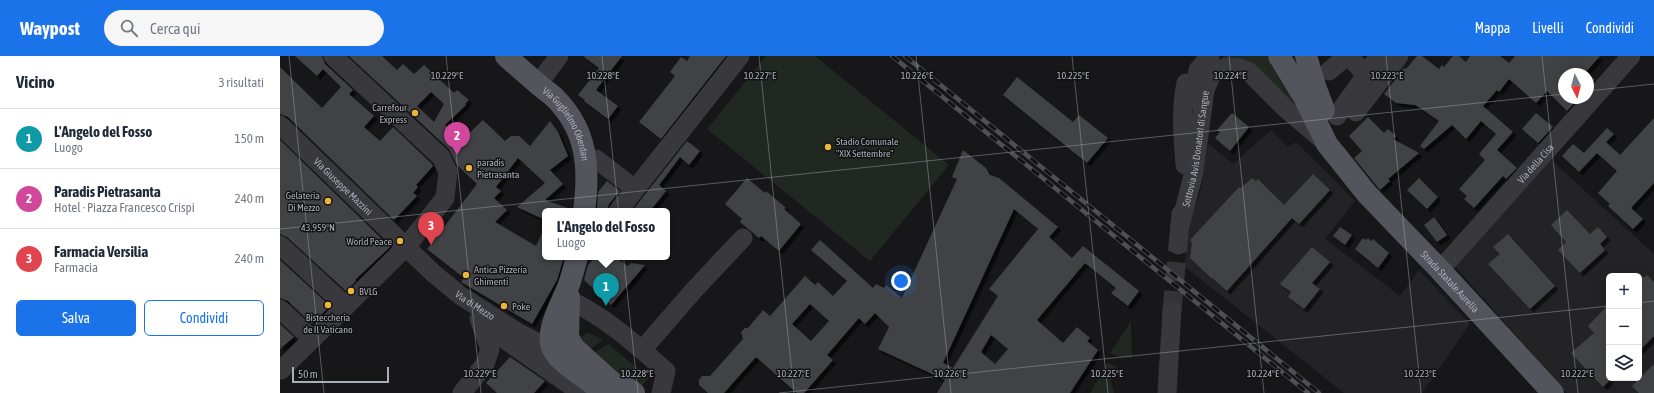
<!DOCTYPE html>
<html lang="it">
<meta charset="utf-8">
<style>
body{margin:0;font-family:"Asap Condensed",sans-serif;background:#f6f6f7;color:#1f2937}
.controls{position:absolute;right:12px;bottom:12px;display:grid;overflow:hidden;border-radius:6px;box-shadow:0 4px 16px #0002}
.controls button{width:36px;height:36px;display:grid;place-items:center;padding:0;border:0;border-bottom:1px solid #e0e1e3;background:#fff;color:#1f2937;font:20px sans-serif}
.compass{position:absolute;left:1278px;top:12px;width:36px;height:36px;border-radius:50%;background:#fff;box-shadow:0 4px 16px #0002;rotate:174deg}
.scale{position:absolute;left:12px;bottom:10px;width:97px;box-sizing:border-box;padding-left:4px;border:2px solid #a9adb8;border-top:0;font-size:11px;line-height:14px;white-space:nowrap;color:#a9adb8;-webkit-text-stroke:3px #121113;paint-order:stroke}
.you{position:absolute;left:621px;top:225px;width:14px;height:14px;margin:-10px;border:3px solid #fff;border-radius:50%;background:#1a73e8;box-shadow:0 0 0 6px #1a73e833}
.badge{display:grid;place-items:center;width:26px;height:26px;border-radius:50%;background:#1a73e8;color:#fff;font-size:13px;font-weight:700}
.pin{position:absolute;translate:-50% -33px;filter:drop-shadow(0 1px 2px #0008)}
.pin::after{content:'';position:absolute;top:21px;width:14px;height:12px;background:inherit;clip-path:polygon(0 0,100% 0,50% 100%)}
.popup{position:absolute;left:262px;top:152px;width:128px;height:52px;box-sizing:border-box;display:grid;place-content:center;border-radius:6px;background:#fff;filter:drop-shadow(0 1px 3px #0005);font-size:13px;white-space:nowrap;color:#747a83}
.popup b{font-size:15px;color:#1f2937}
.popup::after{content:'';position:absolute;left:50%;top:100%;margin-left:-8px;border:8px solid transparent;border-top-color:#fff}
.list{margin:0;padding:0;list-style:none}
h2{display:flex;justify-content:space-between;align-items:center;height:52px;margin:0;padding:0 16px;font-size:17px}
h2 small{font-size:13px;font-weight:400;color:#747a83}
.list li{display:grid;grid-template-columns:26px 1fr auto;gap:12px;align-items:center;box-sizing:border-box;height:60px;padding:0 16px;border-top:1px solid #e0e1e3}
.list b{display:block;font-size:15px;white-space:nowrap}
.list p{margin:0;font-size:13px;white-space:nowrap;color:#747a83}
.list em{font-size:13px;font-style:normal;color:#747a83}
.actions{display:flex;gap:8px;padding:12px 16px}
.actions a{flex:1;padding:9px 0;border:1px solid #1a73e8;border-radius:6px;text-align:center;font-size:14px;color:#1a73e8}
.actions .main{background:#1a73e8;color:#fff}
.icon{flex:none;width:22px;height:22px;fill:none;stroke:currentColor;stroke-width:2;stroke-linecap:round;stroke-linejoin:round}
.map{position:relative;flex:none;width:1374px;height:337px;overflow:hidden}
header{display:flex;align-items:center;gap:24px;box-sizing:border-box;height:56px;padding:0 20px;background:#1a73e8;color:#fff}
header strong{font-size:19px}
nav{display:flex;gap:22px;margin-inline-start:auto;font-size:14px}
.search{width:280px;height:36px;background:#f6f6f7;display:flex;align-items:center;gap:10px;box-sizing:border-box;padding:0 14px;border-radius:22px;color:#747a83;font-size:15px}
main{display:flex}
aside{flex:1;background:#fff}
.map>svg:first-child{display:block}
.built{fill:#232325;fill-rule:evenodd}
.green{fill:#212822}
.building{fill:#414245;fill-rule:evenodd;filter:url(#shadow)}
.lines{fill:none;stroke-linecap:round;stroke-linejoin:round}
.minor-tunnel{stroke:#343438;stroke-width:19;stroke-dasharray:19 10;stroke-linecap:butt}
.minor{stroke:#38383d;stroke-width:19}
.major{stroke:#54555c;stroke-width:22}
.rail-casing{stroke:#4f5056;stroke-width:4.5}
.rail{stroke:#121113;stroke-width:3;stroke-dasharray:9;stroke-linecap:butt}
.ticks{fill:none;stroke:#a9adb8;stroke-width:1;stroke-opacity:0.45}
.poi-dot{fill:#ecb53b;stroke:#121113;stroke-width:1.5}
.labels{text-anchor:middle;stroke-width:3;stroke-linejoin:round;paint-order:stroke}
.poi-label{font-size:10px;fill:#a9adb8;stroke:#121113;text-anchor:start}
.street-label{font-size:10px;fill:#a9adb8;stroke:#121113}
.ticks-label{font-size:10px;text-anchor:middle;fill:#a9adb8;stroke:#121113;stroke-width:3;stroke-linejoin:round;paint-order:stroke}
</style>
<header>
<strong>Waypost</strong>
<div class="search"><svg class="icon" aria-label="search" viewBox="0 0 24 24"><circle cx="10" cy="10" r="6"/><path d="M15 15l6 6"/></svg>Cerca qui</div>
<nav><a>Mappa</a><a>Livelli</a><a>Condividi</a></nav>
</header>
<main>
<aside>
<h2>Vicino<small>3 risultati</small></h2>
<ul class="list">
<li><span class="badge" style="background:#0f9aa8">1</span><div><b>L'Angelo del Fosso</b><p>Luogo</p></div><em>150 m</em></li>
<li><span class="badge" style="background:#d1479c">2</span><div><b>Paradis Pietrasanta</b><p>Hotel · Piazza Francesco Crispi</p></div><em>240 m</em></li>
<li><span class="badge" style="background:#e0444e">3</span><div><b>Farmacia Versilia</b><p>Farmacia</p></div><em>240 m</em></li>
</ul>
<div class="actions"><a class="main">Salva</a><a>Condividi</a></div>
</aside>
<div class="map">
<svg width="1374" height="337" viewBox="0 0 1374 337">
<defs>
<filter id="shadow"><feDropShadow dx="3.5" dy="3.5" stdDeviation="0" flood-color="#0009"/></filter>
</defs>
<rect width="100%" height="100%" fill="#171618"/>
<path class="built" d="M991 74 1008 91 1016 86 1075 145 1045 183 1120 240 1139 214 1190 268 1142 337H1064L904 210 911 164 921 133 928 87 953 108Z
M1269 102 1374 198V337H1287L1172 207ZM1329 220H1359V322H1329Z"/>
<path class="green" d="M486 0H535L669 109 590 205 427 73Z
M944 0H986L992 4 1013 44 1011 45 937 5Z
M851 265 852 301 842 302 830 297Z
M308 276 323 284 310 293 299 283Z
M328 288 369 322 361 331 331 314 313 297Z
M827 307 838 311 831 325 834 337H810Z"/>
<path class="building" d="M15 0H42L45 8 73 34 69 38 94 60 84 71 100 85 113 71 152 108 153 110 136 129 138 131 133 137 137 140 114 164 8 61 0 58V11L42 52 61 31 43 13 37 20Z
M69 0H102L117 14 123 8 134 18 144 9 174 37 177 34 189 44 185 48 186 49 165 69 181 85 203 64 225 85 231 80H239L250 90 270 65 278 76 288 100 270 114 283 128 265 144 291 153V155H265V164L237 151 265 127 238 102 216 131 221 135 214 142 227 154 215 166 256 190 265 171V201H284L277 224 252 268 181 226 184 222 147 193 197 128 177 109 169 93ZM151 36 164 48 154 66 137 50Z
M303 0H342L316 34 338 50 328 63 304 45 305 44 298 39 319 12Z
M410 0H446L381 83 359 66 395 20 390 16 401 1 407 5Z
M1137 0H1142L1159 13 1162 9 1164 11 1173 0H1179L1186 6 1190 0H1220L1229 7 1235 0H1320L1304 18H1284V42H1299L1287 55 1267 35 1256 47 1229 23 1219 36 1217 34 1203 50 1233 76 1217 94 1237 112 1226 123 1223 120 1194 152 1184 143 1187 140 1179 133 1205 104 1199 98 1216 78 1201 65 1186 83 1172 69 1144 93 1140 90 1159 65 1140 52 1135 49 1116 47 1104 38 1124 12 1126 13Z
M1308 17 1315 24 1308 32Z
M737 21 793 66 799 59 828 82 807 107 723 39Z
M952 57 969 71 950 95 935 82 940 76 937 74Z
M1256 57 1273 71 1258 87 1242 73Z
M1088 61 1104 77 1108 73 1116 80 1113 83 1139 97 1108 123 1110 125 1100 134 1074 102 1082 95 1069 80Z
M1374 62V127L1351 152 1363 163 1353 173 1328 150 1330 148 1318 137 1337 115 1317 97 1299 116 1282 100 1293 88 1304 97 1327 72 1334 78 1326 86 1340 99Z
M0 84 110 191 75 224 76 225 66 235 7 181 0 178Z
M407 85 420 95 409 109 400 101 379 129 386 135 370 155H352Z
M683 94 706 112 710 119 719 122 778 171 769 181 792 202 803 190 859 235 848 250 831 237 836 232 805 207 757 264 783 287 797 271 810 282 807 285 818 294 790 337H657L665 324 598 293 609 271 595 257 585 268 579 262 547 299 553 304 524 337H517L476 301 444 337H428L419 329V324L422 320H430L463 283 461 276 465 272H468L483 254 490 260 525 220 535 229 538 226 553 240 567 225 531 194 540 184 593 232 596 228 604 232 606 229 622 242 677 123 672 121ZM734 153 758 173 709 233 718 240 673 312 663 307ZM530 248 549 265 531 285 512 268ZM711 279 728 293 715 308 701 296Z
M1033 118 1050 134 1019 168 1012 162 947 235 932 222V223L910 202 912 187 910 184 959 131 961 132 972 122 976 125 978 123 1004 149Z
M467 122 485 137 486 135 506 152 504 153 521 168 499 195 481 180 479 182 460 166 462 163 445 148Z
M1139 122 1158 141 1147 153 1127 134Z
M327 125 340 135 329 148 327 155H317L318 136Z
M1287 154 1310 178 1318 171 1327 181 1320 188 1325 194 1300 217 1278 194 1286 186 1271 169Z
M1154 161 1167 179 1157 186 1144 169Z
M1060 171 1072 179 1065 189 1053 180Z
M1228 178 1275 230 1250 253 1208 208 1220 198 1213 191Z
M1083 182 1086 184 1088 182 1091 185 1093 183 1109 197 1098 212 1075 193Z
M1032 191 1050 206 1032 227 1040 233 1024 253 1008 241 1011 236 1000 228Z
M315 201H334L348 210 351 207 365 209 331 249 304 224 308 209Z
M0 204 50 250 32 268 8 245 0 242Z
M1359 217 1364 222 1367 219 1374 226V280L1359 295Z
M1329 248V325L1323 331 1291 297 1314 277 1308 270Z
M0 268 14 281 0 293Z
M230 301 265 325 254 337H217L206 327Z
M1374 308V337H1359L1352 330Z"/>
<g class="lines">
<path class="minor-tunnel" d="M892 254 898 189"/>
<g class="minor">
<path d="M1068 0 1086 18"/>
<path d="M1049 15 1067 0"/>
<path d="M258 28 279 0"/>
<path d="M913 44 918 14 930 0"/>
<path d="M1076 56 1119 0"/>
<path d="M1057 60 1099 0"/>
<path id="s1" d="M0 69 153 217 181 240 239 277 282 299"/>
<path d="M305 102 316 103 320 106 355 133"/>
<path d="M905 109C903 81 900 54 906 27"/>
<path d="M338 155 460 0"/>
<path id="s2" d="M900 170 914 116 925 34 932 18 941 13 950 11 960 12 969 16 1005 52 1045 86"/>
<path d="M0 189 66 250"/>
<path d="M898 189 901 158"/>
<path id="s3" d="M1160 214 1351 0"/>
<path d="M289 244C326 261 356 289 386 315L381 337"/>
<path d="M0 253 32 283"/>
<path d="M213 275 301 337"/>
<path d="M362 294 415 233 463 182"/>
<path d="M0 312 1 314 126 191 165 142 168 116 161 101 53 0"/>
<path d="M182 337 205 308 210 293 199 263"/>
<path d="M887 337 892 254"/>
</g>
<g class="major">
<path id="s4" d="M226 0C236 9 247 19 258 28 263 33 270 37 275 42 307 74 310 111 304 155"/>
<path id="s5" d="M999 0 1024 41 1047 88 1087 138 1160 214 1273 337"/>
<path d="M1026 0 1035 30 1044 54"/>
<path d="M297 201C294 211 292 221 288 231 282 247 263 278 274 295 283 310 310 323 323 337"/>
<path d="M289 241 288 281 294 292 336 330 348 333 354 337"/>
</g>
<defs>
<path id="rail" d="M612 0 1028 337
M625 0 1039 337"/>
</defs>
<use href="#rail" class="rail-casing"/>
<use href="#rail" class="rail"/>
</g>
<path class="ticks" d="M9 0 44 337M166 0 201 337M322 0 358 337M479 0 514 337M636 0 671 337M792 0 828 337M949 0 984 337M1106 0 1141 337M1262 0 1298 337M1308 35 1374 28M0 173 1284 38M1359 247 1374 245M499 337 1329 250"/>
<g class="poi-dot">
<circle cx="135" cy="57" r="4"/>
<circle cx="548" cy="91" r="4"/>
<circle cx="189" cy="112" r="4"/>
<circle cx="48" cy="145" r="4"/>
<circle cx="120" cy="185" r="4"/>
<circle cx="186" cy="219" r="4"/>
<circle cx="71" cy="235" r="4"/>
<circle cx="48" cy="249" r="4"/>
<circle cx="224" cy="250" r="4"/>
</g>
<g class="labels">
<g class="poi-label">
<text x="127" y="55" text-anchor="end">Carrefour<tspan x="127" dy="12">Express</tspan></text>
<text x="556" y="89">Stadio Comunale<tspan x="556" dy="12">"XIX Settembre"</tspan></text>
<text x="197" y="110">paradis<tspan x="197" dy="12">Pietrasanta</tspan></text>
<text x="40" y="143" text-anchor="end">Gelateria<tspan x="40" dy="12">Di Mezzo</tspan></text>
<text x="112" y="189" text-anchor="end">World Peace</text>
<text x="194" y="217">Antica Pizzeria<tspan x="194" dy="12">Ghimenti</tspan></text>
<text x="79" y="239">BVLG</text>
<text x="232" y="254">Poke</text>
<text x="48" y="265" text-anchor="middle">Bisteccheria<tspan x="48" dy="12">de Il Vaticano</tspan></text>
</g>
<g class="street-label">
<text dy="4" stroke="none"><textPath href="#s4" startOffset="93">Via Guglielmo Oberdan</textPath></text>
<text dy="4" stroke="none"><textPath href="#s2" startOffset="79">Sottovia Avis Donatori di Sangue</textPath></text>
<text dy="4" stroke="none"><textPath href="#s3" startOffset="143">Via della Cisa</textPath></text>
<text dy="4" stroke="none"><textPath href="#s1" startOffset="88">Via Giuseppe Mazzini</textPath></text>
<text dy="4" stroke="none"><textPath href="#s5" startOffset="285">Strada Statale Aurelia</textPath></text>
<text dy="4" stroke="none"><textPath href="#s1" startOffset="266">Via di Mezzo</textPath></text>
</g>
</g>
<g class="ticks-label">
<text x="167" y="23">10.229°E</text>
<text x="323" y="23">10.228°E</text>
<text x="480" y="23">10.227°E</text>
<text x="637" y="23">10.226°E</text>
<text x="793" y="23">10.225°E</text>
<text x="950" y="23">10.224°E</text>
<text x="1107" y="23">10.223°E</text>
<text x="38" y="175">43.959°N</text>
<text x="200" y="321">10.229°E</text>
<text x="357" y="321">10.228°E</text>
<text x="513" y="321">10.227°E</text>
<text x="670" y="321">10.226°E</text>
<text x="827" y="321">10.225°E</text>
<text x="983" y="321">10.224°E</text>
<text x="1140" y="321">10.223°E</text>
<text x="1297" y="321">10.222°E</text>
</g>
</svg>
<div class="controls">
<button>+</button>
<button>−</button>
<button><svg class="icon" aria-label="layers" viewBox="0 0 24 24"><path d="M12 4l9 5-9 5-9-5zM3 14l9 5 9-5"/></svg></button>
</div>
<svg class="compass" viewBox="-18 -18 36 36"><path d="M0-13l5 13h-10z" fill="#e53935"/><path d="M0 13l5-13h-10z" fill="#747a83"/></svg>
<div class="scale">50 m</div>
<div class="you"></div>
<div class="pin badge" style="left:326px;top:250px;background:#0f9aa8">1</div>
<div class="popup"><b>L'Angelo del Fosso</b>Luogo</div>
<div class="pin badge" style="left:177px;top:99px;background:#d1479c">2</div>
<div class="pin badge" style="left:151px;top:189px;background:#e0444e">3</div>
</div>
</main>
